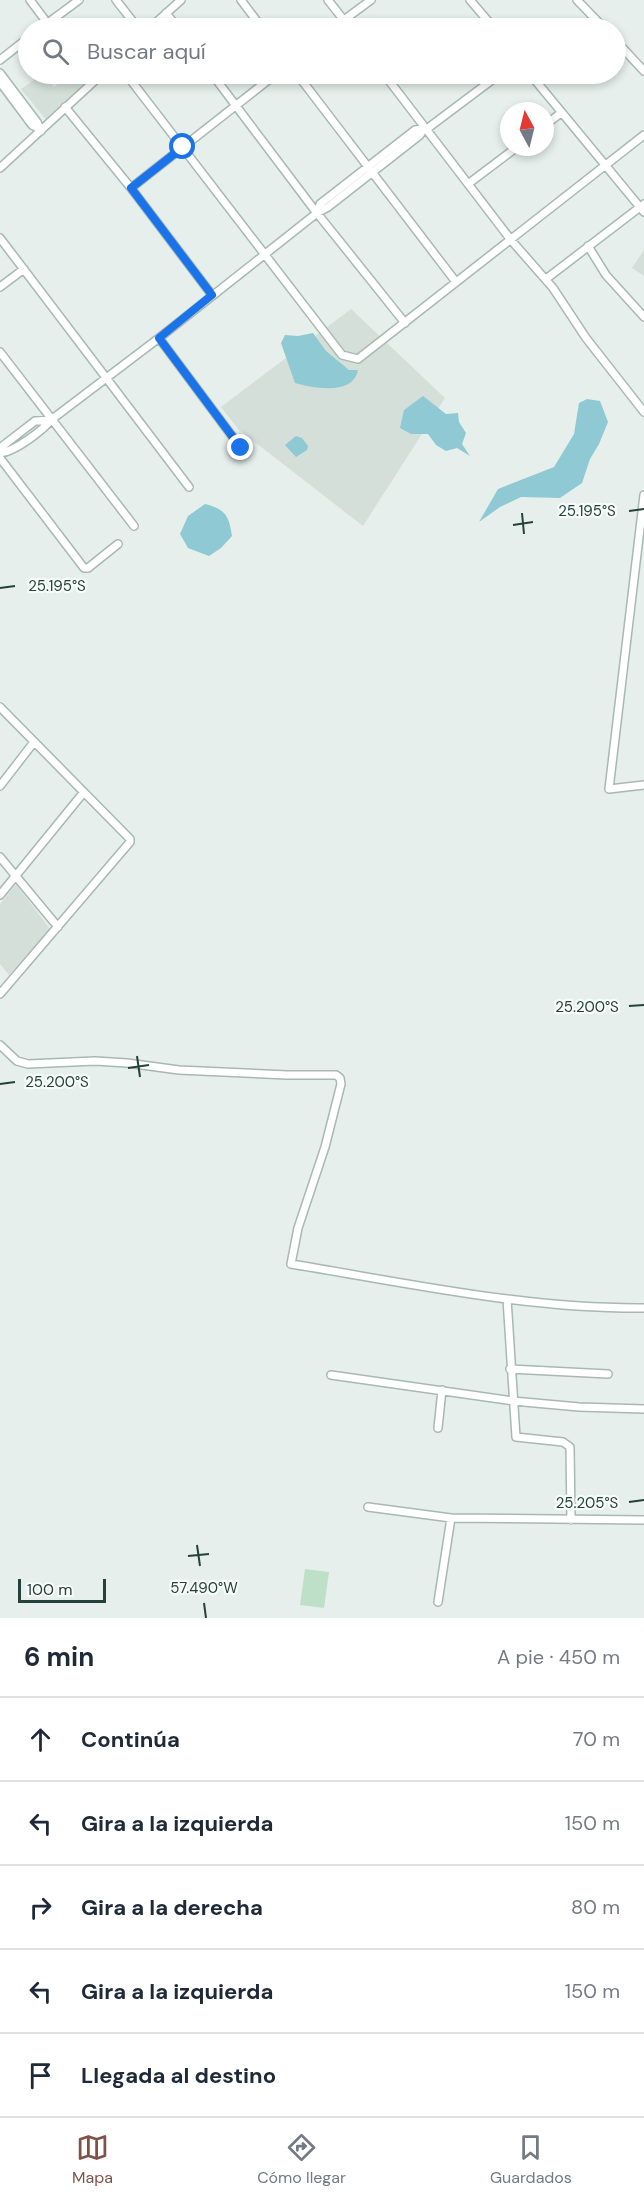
<!DOCTYPE html>
<html lang="es">
<meta charset="utf-8">
<style>
body{margin:0;font-family:"DM Sans",sans-serif;background:#f6f6f7;color:#1f2937}
.compass{position:absolute;left:500px;top:102px;width:54px;height:54px;border-radius:50%;background:#fff;box-shadow:0 3px 9px #0003;rotate:353deg}
.scale{position:absolute;left:18px;bottom:15px;width:88px;box-sizing:border-box;padding-left:6px;border:3px solid #24423a;border-top:0;font-size:16px;line-height:21px;white-space:nowrap;color:#24423a;-webkit-text-stroke:4px #f7fbf9;paint-order:stroke}
.stop{position:absolute;width:18px;height:18px;margin:-14px;border:4px solid #1a73e8;border-radius:50%;background:#fff}
.stop.end{background:#1a73e8;border-color:#fff;box-shadow:0 2px 6px #0008}
.list{margin:0;padding:0;list-style:none}
h2{display:flex;justify-content:space-between;align-items:center;height:78px;margin:0;padding:0 24px;font-size:26px}
h2 small{font-size:20px;font-weight:400;color:#747a83}
.list li{display:grid;grid-template-columns:39px 1fr auto;gap:18px;align-items:center;box-sizing:border-box;height:84px;padding:0 24px;border-top:2px solid #e0e1e3}
.list b{display:block;font-size:22px;white-space:nowrap}
.list em{font-size:20px;font-style:normal;color:#747a83}
.icon{flex:none;width:33px;height:33px;fill:none;stroke:currentColor;stroke-width:2;stroke-linecap:round;stroke-linejoin:round}
.map{position:relative;flex:none;width:644px;height:1618px;overflow:hidden}
.search{position:absolute;background:#fff;box-shadow:0 3px 9px #0003;left:18px;right:18px;top:18px;height:66px;display:flex;align-items:center;gap:15px;box-sizing:border-box;padding:0 21px;border-radius:33px;color:#747a83;font-size:22px}
.sheet{height:498px;background:#fff}
nav{display:flex;justify-content:space-around;align-items:center;box-sizing:border-box;height:84px;border-top:2px solid #e0e1e3;background:#fff;font-size:16px;color:#747a83}
nav a{display:grid;justify-items:center;gap:3px}
nav .on{color:#7f5249}
.map>svg:first-child{display:block}
.built{fill:#d4dfda}
.green{fill:#bfe0c8}
.water{fill:#8ec9d4}
.lines{fill:none;stroke-linecap:round;stroke-linejoin:round}
.minor-casing{stroke:#a8b8b2;stroke-width:10}
.minor{stroke:#fff;stroke-width:7}
.route{stroke:#1a73e8;stroke-width:8}
.ticks{fill:none;stroke:#24423a;stroke-width:2}
.ticks-label{font-size:15px;text-anchor:middle;fill:#24423a;stroke:#f7fbf9;stroke-width:4.5;stroke-linejoin:round;paint-order:stroke}
</style>
<div class="map">
<svg width="644" height="1618" viewBox="0 0 644 1618">
<rect width="100%" height="100%" fill="#e6efeb"/>
<path class="built" d="M43 74H45L54 87 69 74H82L88 82 47 121 21 89Z
M644 250V276L632 268Z
M351 309 445 398 363 526 239 430 221 407Z
M16 884 50 929 9 975 0 964V904Z"/>
<path class="green" d="M305 1569 329 1572 324 1608 300 1605Z"/>
<path class="water" d="M313 333 326 351 349 370H358C353 396 313 388 295 383L281 343 285 335 298 336Z
M423 396 446 414 458 413 459 422 466 433 462 444 470 456 457 448 446 451 436 445 428 434H411L400 428 404 410Z
M587 399 600 401 608 422 599 444 590 459 582 483 560 498 521 497 500 507 479 522 498 489 554 467 574 434 579 403Z
M296 436 302 438 308 446 307 450 296 457 285 445Z
M205 504C225 509 229 515 232 536L221 548 209 556 188 548 180 534 188 516Z"/>
<g class="lines">
<defs>
<path id="minor" d="M30 0 51 28
M116 0 138 28
M241 0 262 28
M328 0 350 28
M470 0 494 28
M577 0 604 28
M166 13 178 28
M41 28 79 0
M150 28 181 0
M333 28 371 0
M616 41 644 71
M0 60 28 38
M0 73 37 122 41 131
M86 74 92 82
M126 74 342 355 358 359 644 135
M212 74 313 208 405 323
M297 74 456 282
M384 74 511 240 553 288 586 338 644 412
M530 74 644 212
M0 82 32 125 40 129
M65 107 131 188 212 295
M545 125 561 113
M0 168 102 74
M468 184 517 147
M131 188 276 74
M317 213 320 204 415 130 428 128 500 74
M0 238 189 487
M588 246 606 275 644 317
M546 279 644 204
M0 287 24 269
M159 338 241 448
M0 352 134 526
M0 448 35 421 51 420
M0 453C14 452 42 431 51 420L159 338 317 213 328 207 420 135 423 130
M0 458 84 568H88L118 544
M644 495 609 789 644 785
M0 707 130 839V842L0 994
M0 786 34 742
M0 857 58 927
M0 895 84 792
M0 1045 17 1061 28 1064 95 1061 127 1063 179 1070 287 1075H336L340 1078 341 1084 325 1147 298 1228 291 1264C407 1283 526 1309 644 1308
M507 1299 516 1437 563 1442 570 1447 571 1520
M510 1369 608 1374
M331 1375 513 1401 579 1407 644 1409
M438 1428 442 1390
M368 1507 451 1518 644 1520
M438 1602 451 1518"/>
</defs>
<use href="#minor" class="minor-casing"/>
<use href="#minor" class="minor"/>
</g>
<g class="lines">
<path class="route" d="M183 147 131 188 212 295 159 338 241 448"/>
</g>
<path class="ticks" d="M629 511 644 509M522 513 524 534M513 525 533 522M0 588 15 586M629 1006 644 1005M137 1056 140 1077M128 1068 149 1065M0 1084 15 1082M629 1502 644 1500M197 1545 200 1566M188 1556 209 1554M204 1603 206 1618"/>
<g class="ticks-label">
<text x="587" y="516">25.195°S</text>
<text x="57" y="591">25.195°S</text>
<text x="587" y="1012">25.200°S</text>
<text x="57" y="1087">25.200°S</text>
<text x="587" y="1508">25.205°S</text>
<text x="204" y="1593">57.490°W</text>
</g>
</svg>
<svg class="compass" viewBox="-18 -18 36 36"><path d="M0-13l5 13h-10z" fill="#e53935"/><path d="M0 13l5-13h-10z" fill="#747a83"/></svg>
<div class="scale">100 m</div>
<div class="stop" style="left:183px;top:147px"></div>
<div class="stop end" style="left:241px;top:448px"></div>
<div class="search"><svg class="icon" aria-label="search" viewBox="0 0 24 24"><circle cx="10" cy="10" r="6"/><path d="M15 15l6 6"/></svg>Buscar aquí</div>
</div>
<section class="sheet">
<h2>6 min<small>A pie · 450 m</small></h2>
<ul class="list">
<li><svg class="icon" aria-label="ahead" viewBox="0 0 24 24"><path d="M12 20V5M6 11l6-6 6 6"/></svg><div><b>Continúa</b></div><em>70 m</em></li>
<li><svg class="icon" aria-label="left" viewBox="0 0 24 24"><path d="M17 20v-9H6M10 6l-5 5 5 5"/></svg><div><b>Gira a la izquierda</b></div><em>150 m</em></li>
<li><svg class="icon" aria-label="right" viewBox="0 0 24 24"><path d="M7 20v-9h11M14 6l5 5-5 5"/></svg><div><b>Gira a la derecha</b></div><em>80 m</em></li>
<li><svg class="icon" aria-label="left" viewBox="0 0 24 24"><path d="M17 20v-9H6M10 6l-5 5 5 5"/></svg><div><b>Gira a la izquierda</b></div><em>150 m</em></li>
<li><svg class="icon" aria-label="arrive" viewBox="0 0 24 24"><path d="M6 21V4h12l-3 4 3 4H6"/></svg><div><b>Llegada al destino</b></div></li>
</ul>
</section>
<nav>
<a class="on"><svg class="icon" aria-label="map" viewBox="0 0 24 24"><path d="M3 6l6-2 6 2 6-2v14l-6 2-6-2-6 2zM9 4v14M15 6v14"/></svg>Mapa</a>
<a><svg class="icon" aria-label="directions" viewBox="0 0 24 24"><path d="M12 3l9 9-9 9-9-9zM9 14v-3h6M13 9l2 2-2 2"/></svg>Cómo llegar</a>
<a><svg class="icon" aria-label="saved" viewBox="0 0 24 24"><path d="M7 4h10v16l-5-4-5 4z"/></svg>Guardados</a>
</nav>
